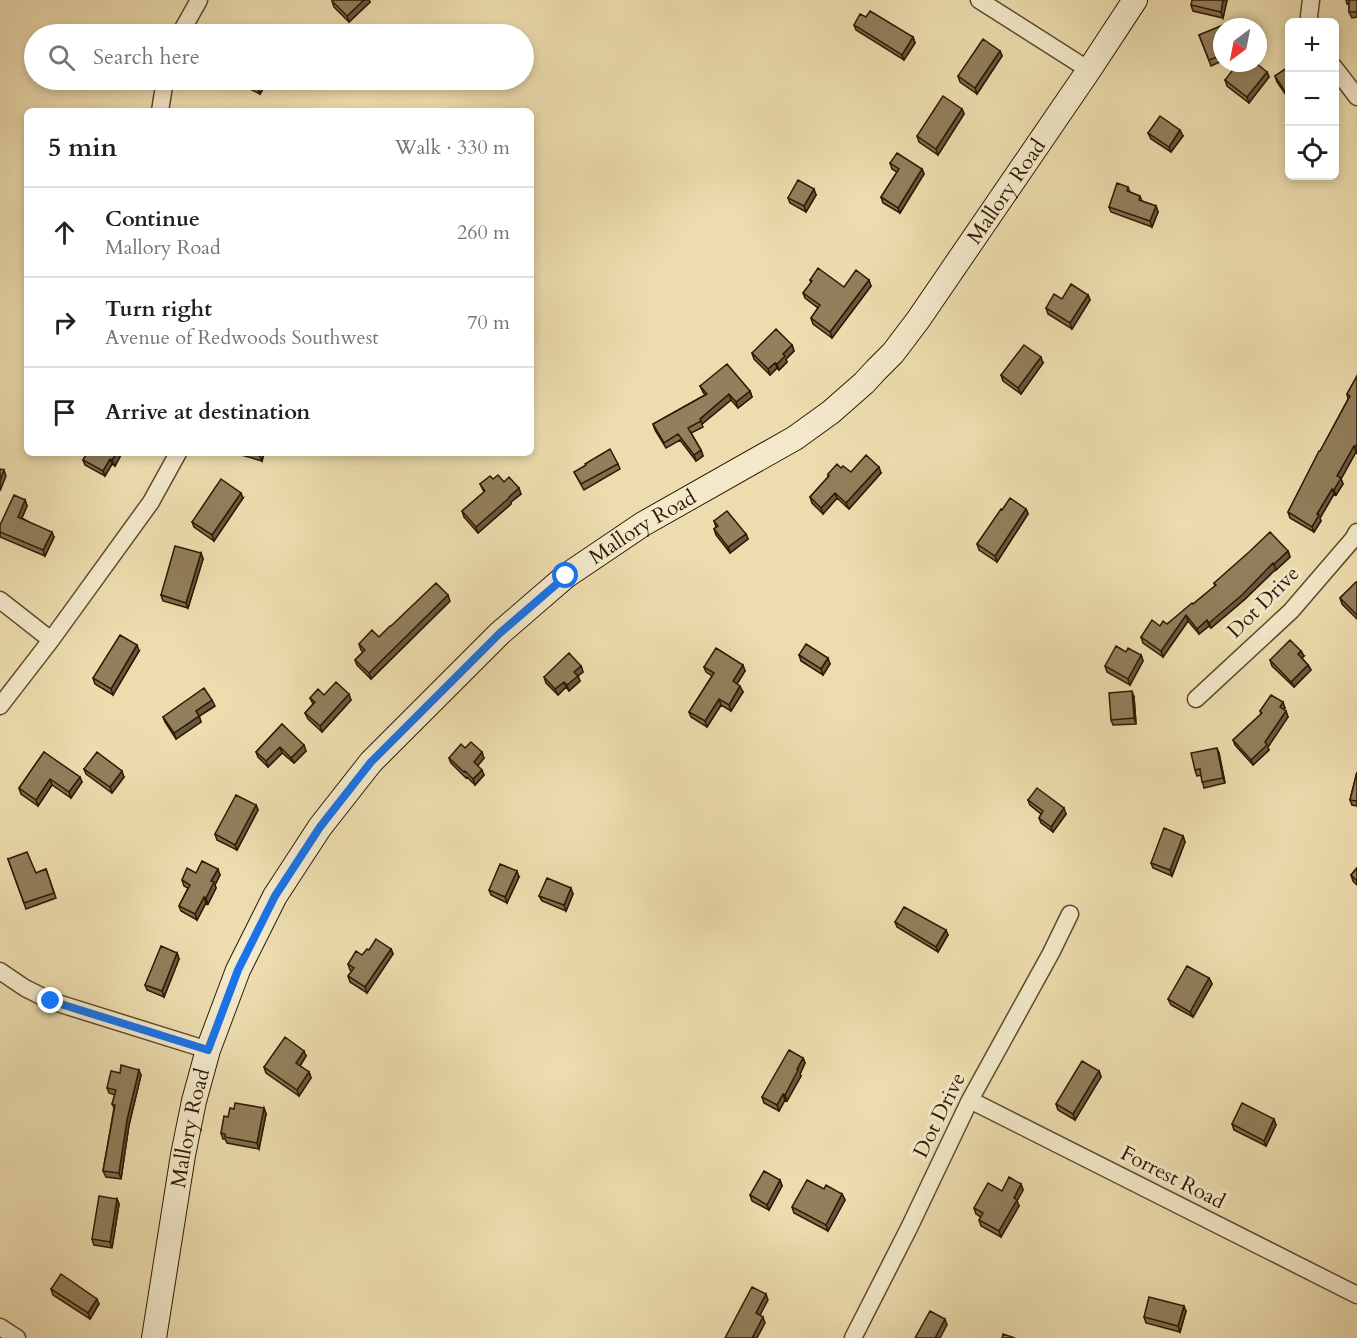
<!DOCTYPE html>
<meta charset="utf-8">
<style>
body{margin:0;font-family:Cardo,serif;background:#f2f2f2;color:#202124}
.controls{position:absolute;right:18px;top:18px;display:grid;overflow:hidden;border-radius:9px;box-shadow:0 3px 9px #0003}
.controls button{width:54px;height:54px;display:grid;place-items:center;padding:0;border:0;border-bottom:2px solid #e0e0e0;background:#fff;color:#202124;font:30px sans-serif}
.compass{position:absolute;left:1213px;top:18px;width:54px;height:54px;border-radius:50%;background:#fff;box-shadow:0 3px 9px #0003;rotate:212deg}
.stop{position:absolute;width:18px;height:18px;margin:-14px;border:4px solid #1a73e8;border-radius:50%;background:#fff}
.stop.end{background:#1a73e8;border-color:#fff;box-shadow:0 2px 6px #0008}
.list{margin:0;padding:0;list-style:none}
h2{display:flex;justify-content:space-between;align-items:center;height:78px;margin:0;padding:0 24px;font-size:26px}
h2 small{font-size:20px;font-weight:400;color:#757577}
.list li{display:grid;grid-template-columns:39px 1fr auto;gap:18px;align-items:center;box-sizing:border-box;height:90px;padding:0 24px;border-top:2px solid #e0e0e0}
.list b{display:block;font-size:22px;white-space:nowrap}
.list p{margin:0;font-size:20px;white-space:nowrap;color:#757577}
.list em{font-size:20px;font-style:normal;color:#757577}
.icon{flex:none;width:33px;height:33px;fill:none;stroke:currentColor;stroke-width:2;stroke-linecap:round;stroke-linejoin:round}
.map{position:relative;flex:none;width:1357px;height:1338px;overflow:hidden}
.search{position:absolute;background:#fff;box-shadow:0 3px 9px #0003;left:24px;top:24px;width:510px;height:66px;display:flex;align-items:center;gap:15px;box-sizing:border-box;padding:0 21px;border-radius:33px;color:#757577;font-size:22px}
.panel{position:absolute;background:#fff;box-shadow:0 3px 9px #0003;left:24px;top:108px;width:510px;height:348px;border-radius:9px}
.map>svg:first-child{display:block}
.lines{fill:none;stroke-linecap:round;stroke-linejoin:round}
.street-casing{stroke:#5e4a2e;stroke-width:19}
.secondary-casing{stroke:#2f1903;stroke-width:26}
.street{stroke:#f3e9ca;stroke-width:16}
.secondary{stroke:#f3e9ca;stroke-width:24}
.wall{fill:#7e6d4f;stroke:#2f1903;stroke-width:1.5}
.shaded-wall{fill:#665940;stroke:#2f1903;stroke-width:1.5}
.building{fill:#927f5c;stroke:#2f1903;stroke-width:1.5}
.route{stroke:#1a73e8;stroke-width:8}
.labels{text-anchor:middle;stroke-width:6;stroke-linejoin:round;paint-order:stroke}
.street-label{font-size:21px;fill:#2f1903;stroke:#f3e9ca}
</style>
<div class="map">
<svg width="1357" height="1338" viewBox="0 0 1357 1338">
<rect width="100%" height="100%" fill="#edddae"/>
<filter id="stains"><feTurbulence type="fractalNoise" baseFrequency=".00333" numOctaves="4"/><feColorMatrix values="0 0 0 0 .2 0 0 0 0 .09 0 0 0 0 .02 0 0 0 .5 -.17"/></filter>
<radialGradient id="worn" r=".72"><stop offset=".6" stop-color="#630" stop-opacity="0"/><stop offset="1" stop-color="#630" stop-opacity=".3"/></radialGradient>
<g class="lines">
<defs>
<path id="street" d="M979 0 1089 70
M1310 22 1309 16 1311 0
M180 34 199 0
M1334 67 1357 97
M160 111 165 80
M0 600 51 640
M1196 699 1291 611 1353 539 1357 532
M0 706 51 640 151 502 178 453
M0 971 25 988 51 1001 208 1050
M970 1100 1357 1295
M0 1327 17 1338
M853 1338 909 1228 970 1100 1051 953 1070 914"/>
<g id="secondary">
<path id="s1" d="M154 1338 183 1155 194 1101 208 1050 238 970 275 896 320 827 371 762 500 633 566 576 643 524 795 438 831 412 864 383 876 370 893 353 918 320 1089 70 1135 0"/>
</g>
</defs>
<use href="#street" class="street-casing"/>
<use href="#secondary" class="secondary-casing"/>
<use href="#street" class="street"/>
<use href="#secondary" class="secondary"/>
</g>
<path class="wall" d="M333 0H369L370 2 349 22 334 7 332 1Z
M1227 0 1223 18 1193 11 1191 5Z
M1346 0H1357V17L1352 18 1349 12V4H1347Z
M866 17 913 37 915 43 904 60 856 30 854 25Z
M1222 27V61L1211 66 1199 35Z
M1000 51 1002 56 977 94 960 82 958 76Z
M1254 66 1267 72 1269 77 1249 103 1227 86 1225 80Z
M1290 66V101L1277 82 1275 76Z
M240 80H268L260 94 242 85Z
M962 109 964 114 938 155 919 142 917 136Z
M1148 133 1183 136 1171 152 1151 139Z
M890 163 922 169 924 174 900 213 883 203 881 197 897 172 892 169Z
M1128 187 1130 192 1140 196 1142 201 1156 206 1158 212 1152 227 1111 212 1109 207Z
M816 195 806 212 790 203 788 198Z
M810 280 844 287 871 286 832 338 813 324 811 318 818 308 805 298 803 293 811 283Z
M1088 295 1090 300 1072 329 1048 314 1046 308 1062 299Z
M792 345 794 351 786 359 787 362 779 370 777 368 770 375 754 359 752 353Z
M1043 363 1021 394 1003 381 1001 375Z
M1357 376V453L1356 452 1341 479 1343 484 1336 495 1334 494 1320 518 1321 521 1314 532 1290 518 1288 512 1348 399 1347 394Z
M700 386 750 391 752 397 738 408 731 400 702 424 703 427 691 433 701 450 703 456 696 461 680 440 666 448 655 430 653 424 705 395 703 392Z
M87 453H122L115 466 112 464 105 476 85 465 83 460Z
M237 453H264L262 461 238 454Z
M618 464 620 469 584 490 574 472Z
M841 468 851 472 881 473 849 509 837 498 823 514 812 503 810 497 828 477V474Z
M493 479 504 482 521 494 511 502V504L478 533 464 517 462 511 484 492 480 484Z
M243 498 214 541 194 527 192 522Z
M25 500 27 506 22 518 54 537 45 556 0 537V525Z
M1026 509 1028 514 997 562 979 550 977 544 1002 510Z
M714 521 746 534 748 539 730 553 716 535 714 529 716 527Z
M1288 551 1290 557 1276 570V569L1244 600 1211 628 1209 626 1199 634 1188 621 1163 657 1143 643 1141 637 1160 626 1167 624 1193 604 1215 586 1214 583Z
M201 553 203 559 188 608 163 601 161 595Z
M1357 582V619L1342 604 1340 598Z
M450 601 371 679 357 665 355 660 363 652 361 650 359 644 379 637 391 626Z
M139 651 113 695 95 684 93 678Z
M1126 652 1141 655 1143 661 1130 685 1107 672 1105 666Z
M799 655 830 664 823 675 801 661Z
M1304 656 1302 658 1308 665 1311 670 1294 687 1272 666 1270 660Z
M581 666 583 672 578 676 580 681 569 691 566 687 558 695 546 683 544 677Z
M704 667 745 671 737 684 743 692 731 711 721 705 707 727 691 717 689 712 712 676 706 672Z
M324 695 351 700 322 732 308 719 305 713 313 704 310 698Z
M1134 697 1136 724 1113 725 1111 720Z
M215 706 199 716 201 722 176 739 165 722 163 717Z
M1285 708 1284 710 1288 717 1268 747 1269 750 1253 765 1235 745 1233 740 1261 714 1260 711Z
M282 724 306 751 294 763 282 753 268 767 258 757 256 752Z
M465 748 484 758 477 766 484 775 475 785 467 777 466 778 451 763 449 758Z
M44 752 82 782 71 798 52 785 38 806 21 794 19 788Z
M1219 753 1225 783 1204 788 1201 775 1197 776 1195 770Z
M84 769 124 777 112 793 86 774Z
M1357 772V806L1352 805 1350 800Z
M1028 800 1066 814 1053 832 1041 823 1039 818 1041 814 1030 805Z
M256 805 258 810 237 850 217 840 215 834Z
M1183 836 1185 842 1172 876 1153 868 1151 863Z
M8 859 36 873 46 869 56 898 26 909Z
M1357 868V885L1353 881 1351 875Z
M196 873 220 875 215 885 216 888 208 904 206 903 197 920 181 911 179 906 188 888 184 886 182 880Z
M519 877 507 903 491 895 489 890Z
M573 894 566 911 542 901 539 896Z
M895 922 948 935 938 952 897 927Z
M391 949 393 954 367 993 350 982 348 976 352 971 350 970 348 964 362 955Z
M177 953 179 959 164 997 147 990 145 985Z
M1209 978 1212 984 1193 1017 1171 1005 1168 999Z
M306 1056 300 1066 309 1072 311 1078 299 1096 266 1073 264 1067Z
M803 1058 805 1063 800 1074 801 1076 787 1101 785 1100 779 1111 764 1103 762 1097Z
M1099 1071 1101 1077 1075 1120 1058 1110 1056 1104Z
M120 1073 141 1075 129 1125 121 1179 106 1177 103 1171 114 1108 112 1104 115 1095 109 1093 107 1088Z
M264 1108 266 1114 259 1149 227 1143 225 1139H223L221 1133 228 1117 234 1109Z
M1232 1124 1276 1125 1266 1146 1234 1130Z
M780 1180 782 1186 769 1210 752 1201 750 1195Z
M1021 1184 1023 1190 1017 1201 1019 1206 1001 1237 981 1226 979 1220 981 1217 976 1214 974 1208 1002 1191Z
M824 1189 842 1194 845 1200 828 1231 794 1213 792 1207Z
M117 1199 119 1204 112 1248 94 1245 92 1239Z
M51 1289 99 1304 90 1319 53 1295Z
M1186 1311 1180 1332 1146 1323 1144 1317Z"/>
<path class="shaded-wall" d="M364 0H369L370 2 349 22 347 16Z
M1223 0H1227L1223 18 1221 12Z
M913 37 915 43 904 60 902 55Z
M1000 51 1002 56 977 94 975 88Z
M1267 72 1269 77 1249 103 1247 97Z
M263 80H268L260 94 258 89Z
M962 109 964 114 938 155 936 149Z
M1180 130 1183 136 1171 152 1169 147Z
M922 169 924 174 900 213 898 208Z
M814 189 816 195 806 212 804 206Z
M1156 206 1158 212 1152 227 1150 221Z
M869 280 871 286 832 338 830 332Z
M1088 295 1090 300 1072 329 1070 323Z
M792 345 794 351 786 359 787 362 779 370 777 364 783 354Z
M1041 357 1043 363 1021 394 1018 388Z
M775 363 777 368 770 375 768 369Z
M750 391 752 397 738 408 736 402Z
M729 394 731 400 702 424 700 419Z
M1354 446 1356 452 1341 479 1343 484 1336 495 1334 490 1337 476Z
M701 450 703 456 696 461 694 455Z
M117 453H122L115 466 112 460Z
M260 453H264L262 461 260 456Z
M110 459 112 464 105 476 103 471Z
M879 467 881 473 849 509 846 503Z
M4 470 6 476 0 491V480Z
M519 488 521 494 511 502V504L478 533 476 527Z
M1332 489 1334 494 1320 518 1321 521 1314 532 1312 527 1317 514Z
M241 493 243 498 214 541 212 535Z
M835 493 837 498 823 514 821 508Z
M25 500 27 506 20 522 18 517Z
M1026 509 1028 514 997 562 995 556Z
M52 532 54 537 45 556 43 550Z
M746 534 748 539 730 553 728 547Z
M1288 551 1290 557 1276 570 1274 564Z
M201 553 203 559 188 608 186 603Z
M1273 563 1276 569 1244 600 1211 628 1209 623Z
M448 595 450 601 371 679 369 673Z
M1186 615 1188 621 1163 657 1161 651Z
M1207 620 1209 626 1199 634 1197 629Z
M137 645 139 651 113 695 111 689Z
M1301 651 1304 656 1300 660 1298 654Z
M1141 655 1143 661 1130 685 1128 679Z
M828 658 830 664 823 675 821 669Z
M743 665 745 671 735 687 733 681Z
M1308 665 1311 670 1294 687 1291 682Z
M581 666 583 672 578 676 580 681 569 691 567 685 574 672Z
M564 682 566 687 558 695 555 689Z
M740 686 743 692 731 711 729 705Z
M1132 691 1134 697 1136 724 1134 718Z
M349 694 351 700 322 732 320 726Z
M719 699 721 705 707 727 705 721Z
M212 700 215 706 198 717 196 711Z
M1283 702 1285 708 1282 713 1280 707Z
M1286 711 1288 717 1268 747 1269 750 1253 765 1251 760 1265 742Z
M199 716 201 722 176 739 174 733Z
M304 745 306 751 294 763 291 758Z
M280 747 282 753 268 767 266 761Z
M1217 748 1219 753 1225 783 1223 778Z
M482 752 484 758 476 768 474 762Z
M482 770 484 775 475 785 473 779Z
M122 771 124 777 112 793 110 787Z
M80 777 82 782 71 798 69 792Z
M50 779 52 785 38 806 36 800Z
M256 805 258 810 237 850 235 845Z
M1064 808 1066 814 1053 832 1051 827Z
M1183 836 1185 842 1172 876 1170 870Z
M218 869 220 875 215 885 216 888 208 904 206 898 211 881Z
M517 871 519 877 507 903 505 897Z
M571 888 573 894 566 911 564 905Z
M204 897 206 903 197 920 195 914Z
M946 930 948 935 938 952 936 947Z
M391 949 393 954 367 993 365 987Z
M177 953 179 959 164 997 162 991Z
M1209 978 1212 984 1193 1017 1190 1012Z
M304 1051 306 1056 298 1069 296 1063Z
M803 1058 805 1063 800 1074 801 1076 787 1101 785 1095Z
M139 1070 141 1075 129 1125 121 1179 119 1173 127 1120Z
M1099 1071 1101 1077 1075 1120 1073 1114Z
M309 1072 311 1078 299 1096 297 1090Z
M783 1094 785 1100 779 1111 777 1105Z
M264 1108 266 1114 259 1149 257 1143Z
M1274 1119 1276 1125 1266 1146 1264 1141Z
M780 1180 782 1186 769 1210 767 1205Z
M1021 1184 1023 1190 1017 1201 1019 1206 1001 1237 999 1231Z
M842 1194 845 1200 828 1231 826 1225Z
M117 1199 119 1204 112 1248 110 1242Z
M766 1294 768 1300 758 1319 756 1313Z
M97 1299 99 1304 90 1319 88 1313Z
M1184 1306 1186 1311 1180 1332 1178 1326Z
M763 1317 765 1323 757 1338H752Z
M945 1319 947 1325 940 1338H935Z"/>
<path class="building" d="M333 0H364L347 16 332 1Z
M1192 0H1223L1221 12 1191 5Z
M1349 0H1357V12H1349Z
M870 11 913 37 902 55 854 25 860 14 866 17Z
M1223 25 1224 27H1222V55L1209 60 1199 35Z
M983 39 1000 51 975 88 958 76Z
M1238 63H1251L1254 66 1256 63 1267 72 1247 97 1225 80Z
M1290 66V99L1275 76Z
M240 80H263L258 89Z
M943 96 962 109 936 149 917 136Z
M1160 116 1180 130 1169 147 1148 133Z
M897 153 922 169 898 208 881 197 899 169 890 163Z
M798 180 814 189 804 206 788 198Z
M1117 183 1128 187 1127 191 1140 196 1139 200 1156 206 1150 221 1109 207Z
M818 268 844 287 856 270 869 280 830 332 811 318 820 305 803 293 812 281 810 280Z
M1071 284 1088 295 1070 323 1046 308 1054 294 1062 299Z
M776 329 792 345 783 354 785 356 777 364 775 363 768 369 752 353Z
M1024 345 1041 357 1018 388 1001 375Z
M727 364 750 391 736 402 729 394 700 419 701 421 688 428 701 450 694 455 678 434 664 443 653 424 707 394 700 386Z
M1357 376V444L1355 447 1354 446 1337 476 1341 478 1334 490 1332 489 1317 514 1319 515 1312 527 1288 512 1319 451H1320L1350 396 1347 394Z
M610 449 618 464 581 484 574 472 586 465 585 464Z
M87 453H117L112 460 110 459 103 471 83 460Z
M251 453H260V456Z
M866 455 879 467 846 503 835 493 821 508 810 497 829 476 828 474 837 464 841 468 843 466 851 472Z
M0 469 4 470 0 480Z
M498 475 504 482 509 477 519 488 509 497V498L476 527 462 511 485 491 480 484 490 476 493 479Z
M221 479 241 493 212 535 192 522Z
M14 495 25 500 18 517 52 532 43 550 0 532V525Z
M1010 498 1026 509 995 556 977 544 1001 509 1002 510Z
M727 511 746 534 728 547 714 529 718 526 714 521Z
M1270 532 1288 551 1274 564 1273 563 1242 595 1209 623 1207 620 1197 629 1186 615 1161 651 1141 637 1152 620 1160 626 1163 621 1167 624 1192 603 1193 604 1216 585 1214 583 1249 552Z
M175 546 201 553 186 603 161 595Z
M1356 582H1357V615L1340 598Z
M436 583 448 595 369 673 355 660 365 650 359 644 372 630 379 637 390 626H391Z
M120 635 137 645 111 689 93 678Z
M1290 640 1301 651 1298 654 1308 665 1291 682 1270 660Z
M806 644 828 658 821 669 799 655Z
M1116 646 1126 652 1128 648 1141 655 1128 679 1105 666Z
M716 648 743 665 733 681 740 686 729 705 719 699 705 721 689 712 714 673 704 667Z
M569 653 581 666 574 672 578 676 567 685 564 682 555 689 544 677Z
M336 682 349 694 320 726 305 713 315 702 310 698 318 689 324 695Z
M204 688 212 700 196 711 199 716 174 733 163 717Z
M1132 691 1134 718 1111 720 1109 693Z
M1271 695 1283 702 1280 707 1286 711 1265 742 1267 745 1251 760 1233 740 1262 713 1260 711Z
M282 724 304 745 291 758 280 747 266 761 256 752Z
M471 742 482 752 474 762 482 770 473 779 465 771 464 772 449 758 461 744 465 748Z
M1217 748 1223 778 1202 782 1200 769 1195 770 1191 753Z
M44 752 80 777 69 792 50 779 36 800 19 788Z
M97 752 122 771 110 787 84 769Z
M1357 772V801L1350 800Z
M1037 788 1064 808 1051 827 1039 818 1043 811 1028 800Z
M236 795 256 805 235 845 215 834Z
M1164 828 1183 836 1170 870 1151 863Z
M27 852 36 873 46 869 54 893 24 903 8 859Z
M202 861 218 869 211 881 214 882 206 898 204 897 195 914 179 906 190 885 182 880 187 868 196 873Z
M500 864 517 871 505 897 489 890Z
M1357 868V881L1351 875Z
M547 878 571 888 564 905 539 896Z
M904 907 946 930 936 947 895 922Z
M376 939 391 949 365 987 348 976 354 968 348 964 356 951 362 955 367 949 369 950Z
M161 946 177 953 162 991 145 985Z
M1187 966 1209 978 1190 1012 1168 999Z
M285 1037 304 1051 296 1063 309 1072 297 1090 264 1067Z
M789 1050 803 1058 797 1069 798 1070 785 1095 783 1094 777 1105 762 1097Z
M1082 1061 1099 1071 1073 1114 1056 1104Z
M121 1065 139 1070 127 1120 119 1173 103 1171 115 1105 112 1104 116 1090 107 1088 111 1071 120 1073Z
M235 1103 264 1108 257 1143 225 1137V1134L221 1133 224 1116 228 1117 230 1108 234 1109Z
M1242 1103 1274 1119 1264 1141 1232 1124Z
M764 1171 780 1180 767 1205 750 1195Z
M1009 1177 1021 1184 1014 1198 1017 1200 999 1231 979 1220 983 1213 974 1208 988 1183 1002 1191Z
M807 1180 824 1189 826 1185 842 1194 826 1225 792 1207Z
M99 1196 117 1199 110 1242 92 1239Z
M61 1274 97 1299 88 1313 51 1289Z
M752 1287 766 1294 756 1313 763 1317 752 1338H725Z
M1149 1297 1184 1306 1178 1326 1144 1317Z
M930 1311 945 1319 935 1338H915Z
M1003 1334 1015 1338H1002Z"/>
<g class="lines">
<path class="route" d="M51 1001 208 1050 238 970 275 896 320 827 371 762 500 633 566 576"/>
</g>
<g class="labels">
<g class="street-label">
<text dy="7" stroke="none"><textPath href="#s1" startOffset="1491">Mallory Road</textPath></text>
<text dy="7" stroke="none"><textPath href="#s1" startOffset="987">Mallory Road</textPath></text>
<text transform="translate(1263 602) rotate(-45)" y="7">Dot Drive</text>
<text transform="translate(939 1115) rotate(-64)" y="7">Dot Drive</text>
<text dy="7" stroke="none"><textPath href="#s1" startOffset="213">Mallory Road</textPath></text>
<text transform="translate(1173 1177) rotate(27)" y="7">Forrest Road</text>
</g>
</g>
<rect width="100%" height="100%" filter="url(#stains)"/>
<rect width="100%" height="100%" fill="url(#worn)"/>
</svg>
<div class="controls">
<button>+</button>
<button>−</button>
<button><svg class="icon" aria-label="locate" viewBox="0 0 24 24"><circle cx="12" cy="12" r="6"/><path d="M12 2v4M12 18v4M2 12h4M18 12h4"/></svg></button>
</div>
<svg class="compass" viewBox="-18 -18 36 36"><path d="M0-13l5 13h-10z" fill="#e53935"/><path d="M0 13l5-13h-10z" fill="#757577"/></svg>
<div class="stop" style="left:566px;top:576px"></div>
<div class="stop end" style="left:51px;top:1001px"></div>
<div class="search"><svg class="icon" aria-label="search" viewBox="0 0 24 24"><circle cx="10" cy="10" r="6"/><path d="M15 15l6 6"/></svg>Search here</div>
<section class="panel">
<h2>5 min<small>Walk · 330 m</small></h2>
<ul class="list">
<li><svg class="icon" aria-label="ahead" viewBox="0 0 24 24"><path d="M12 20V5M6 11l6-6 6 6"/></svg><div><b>Continue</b><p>Mallory Road</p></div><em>260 m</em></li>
<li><svg class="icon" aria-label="right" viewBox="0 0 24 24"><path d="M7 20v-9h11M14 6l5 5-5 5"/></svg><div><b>Turn right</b><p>Avenue of Redwoods Southwest</p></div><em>70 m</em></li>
<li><svg class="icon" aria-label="arrive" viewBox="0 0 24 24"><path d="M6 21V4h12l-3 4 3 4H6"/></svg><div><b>Arrive at destination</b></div></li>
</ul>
</section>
</div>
